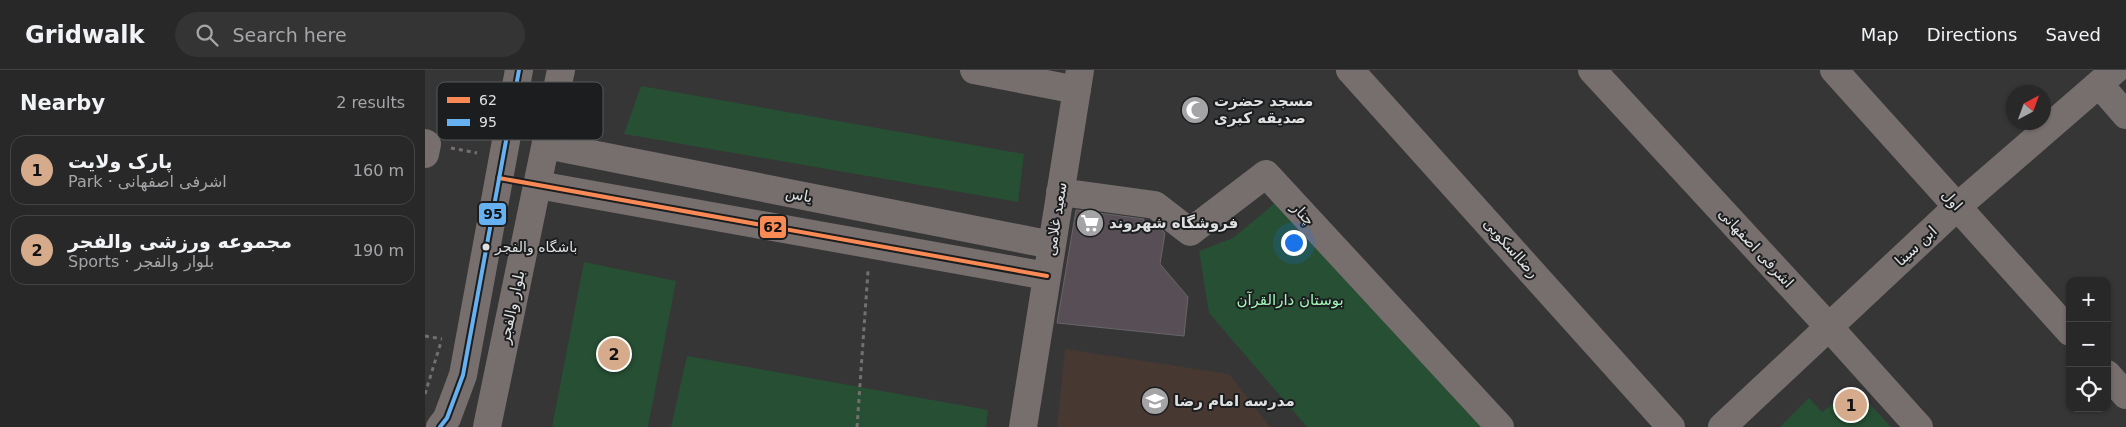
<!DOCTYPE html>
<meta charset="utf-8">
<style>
body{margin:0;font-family:"DejaVu Sans",Cairo,sans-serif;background:#343435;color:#f1f3f6}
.controls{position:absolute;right:15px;bottom:15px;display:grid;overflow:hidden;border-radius:10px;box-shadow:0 1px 4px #0004}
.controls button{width:45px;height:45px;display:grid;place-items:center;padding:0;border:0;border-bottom:1px solid #444446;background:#282829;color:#f1f3f6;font:25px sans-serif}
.compass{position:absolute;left:1581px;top:15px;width:45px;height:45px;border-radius:50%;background:#282829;box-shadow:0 1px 4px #0004;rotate:41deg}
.you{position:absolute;left:868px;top:172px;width:18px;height:18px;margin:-12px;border:4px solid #fff;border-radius:50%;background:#1a73e8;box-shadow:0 0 0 8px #1a73e833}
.badge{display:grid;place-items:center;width:32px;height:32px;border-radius:50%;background:#d6ab8b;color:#111;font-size:16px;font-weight:700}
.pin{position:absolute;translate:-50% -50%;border:2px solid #fff;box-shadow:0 1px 5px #0006}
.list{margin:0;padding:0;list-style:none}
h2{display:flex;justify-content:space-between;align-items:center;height:65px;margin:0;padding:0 20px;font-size:21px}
h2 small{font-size:16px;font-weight:400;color:#a5a6a8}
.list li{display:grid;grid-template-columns:32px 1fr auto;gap:15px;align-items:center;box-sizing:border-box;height:70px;margin:0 10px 10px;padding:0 10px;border:1px solid #444446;border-radius:15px}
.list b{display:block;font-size:19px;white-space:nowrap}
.list p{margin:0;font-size:16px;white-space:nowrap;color:#a5a6a8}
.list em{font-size:16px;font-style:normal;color:#a5a6a8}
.icon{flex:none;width:28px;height:28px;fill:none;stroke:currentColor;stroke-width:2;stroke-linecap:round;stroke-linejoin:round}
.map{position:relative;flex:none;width:1701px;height:357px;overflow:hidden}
header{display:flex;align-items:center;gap:30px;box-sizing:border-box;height:70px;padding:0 25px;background:#282829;border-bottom:1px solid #444446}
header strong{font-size:24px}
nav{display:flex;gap:28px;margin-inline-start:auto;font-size:18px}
.search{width:350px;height:45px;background:#343435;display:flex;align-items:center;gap:12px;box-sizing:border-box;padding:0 18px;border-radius:28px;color:#a5a6a8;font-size:19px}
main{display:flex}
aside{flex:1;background:#282829}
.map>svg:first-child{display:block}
.education{fill:#483832}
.green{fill:#264f33}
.building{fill:#584e55;stroke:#676667}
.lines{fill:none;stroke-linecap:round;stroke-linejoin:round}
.path{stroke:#756f6f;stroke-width:3;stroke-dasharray:4 4;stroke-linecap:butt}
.minor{stroke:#776e6e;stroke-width:28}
.major{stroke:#776f6e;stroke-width:28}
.bus-1-casing{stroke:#1c1d1e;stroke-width:8}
.bus-2-casing{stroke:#1c1d1e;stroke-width:8}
.bus-1{stroke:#f98a56;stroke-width:4}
.bus-2{stroke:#66b1f2;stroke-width:4}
.bus-dot{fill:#dfe0e1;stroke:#1c1d1e;stroke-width:2}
.labels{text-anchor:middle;stroke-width:4;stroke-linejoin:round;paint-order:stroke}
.bus-label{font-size:14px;fill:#dfe0e1;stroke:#1c1d1e;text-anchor:start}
.poi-label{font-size:15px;font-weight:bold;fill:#dfe0e1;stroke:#1c1d1e;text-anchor:start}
.street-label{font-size:15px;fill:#dfe0e1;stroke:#1c1d1e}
.park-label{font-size:15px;fill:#a2f8b8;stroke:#1c1d1e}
.key{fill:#1c1d1e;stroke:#565858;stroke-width:1}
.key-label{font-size:14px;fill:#dfe0e1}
.line-badge{stroke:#1c1d1e;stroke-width:2}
.pale-badge-label{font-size:14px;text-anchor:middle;font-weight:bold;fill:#111}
</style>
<header>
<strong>Gridwalk</strong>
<div class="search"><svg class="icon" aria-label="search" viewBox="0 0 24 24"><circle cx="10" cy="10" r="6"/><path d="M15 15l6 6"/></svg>Search here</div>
<nav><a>Map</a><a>Directions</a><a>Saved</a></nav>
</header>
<main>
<aside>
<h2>Nearby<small>2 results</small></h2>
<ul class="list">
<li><span class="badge">1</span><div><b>پارک ولایت</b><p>Park · اشرفی اصفهانی</p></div><em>160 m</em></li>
<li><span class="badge">2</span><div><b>مجموعه ورزشی والفجر</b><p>Sports · بلوار والفجر</p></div><em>190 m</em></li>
</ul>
</aside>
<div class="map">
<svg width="1701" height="357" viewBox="0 0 1701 357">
<rect width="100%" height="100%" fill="#363637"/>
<path class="education" d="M640 279 804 304 845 357H632Z"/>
<path class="green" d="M216 16 599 84 593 132 199 64Z
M863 122 1067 357H882L784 243 774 181 808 168Z
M159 192 251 211 223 357H127Z
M262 286 563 340 561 357H246Z
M1430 318 1466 357H1355L1384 328 1397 342Z"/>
<path class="building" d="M651 140 719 149 718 159H736L740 163 735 194 763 227 759 266 632 253Z"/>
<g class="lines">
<path class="path" d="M26 78 52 83
M0 266 17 269
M0 324 16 272
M432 357 443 201"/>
<path class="minor" d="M549 0 652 20
M925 0 1246 357
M1167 0 1404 257 1494 357
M1409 0 1645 262
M1674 14 1701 45
M0 73 2 74 0 84
M121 75 627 175
M113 115 622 206
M635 122 730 135 765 162 841 104 1075 357
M1682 304 1701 325
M598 357 655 0
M1297 357 1533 136 1690 0"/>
<path class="major" d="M15 357 22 348 38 305 94 0
M62 357 136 0"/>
<defs>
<path id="bus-1" d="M74 108 622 206"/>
<path id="bus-2" d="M15 357 22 348 38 305 94 0"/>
</defs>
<use href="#bus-1" class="bus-1-casing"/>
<use href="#bus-2" class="bus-2-casing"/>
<use href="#bus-1" class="bus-1"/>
<use href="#bus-2" class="bus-2"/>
</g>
<defs>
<symbol id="mosque-disc" viewBox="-11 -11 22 22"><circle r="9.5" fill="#a4a4a6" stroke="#1c1d1e"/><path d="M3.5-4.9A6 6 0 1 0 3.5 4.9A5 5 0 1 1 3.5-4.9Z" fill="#fff"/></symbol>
<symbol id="supermarket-disc" viewBox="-11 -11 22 22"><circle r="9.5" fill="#a4a4a6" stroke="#1c1d1e"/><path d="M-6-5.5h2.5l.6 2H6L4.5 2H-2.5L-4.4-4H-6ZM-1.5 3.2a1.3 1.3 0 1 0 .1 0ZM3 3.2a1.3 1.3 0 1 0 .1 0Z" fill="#fff"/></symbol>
<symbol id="school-disc" viewBox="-11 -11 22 22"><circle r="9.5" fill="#a4a4a6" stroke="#1c1d1e"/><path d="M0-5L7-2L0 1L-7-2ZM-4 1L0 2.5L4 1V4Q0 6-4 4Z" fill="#fff"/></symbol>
</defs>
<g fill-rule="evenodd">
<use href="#mosque-disc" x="754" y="24" width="32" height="32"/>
<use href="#supermarket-disc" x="649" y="137" width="32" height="32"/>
<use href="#school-disc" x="714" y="315" width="32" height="32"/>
</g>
<circle class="bus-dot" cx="61" cy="177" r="4.5"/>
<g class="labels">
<g class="bus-label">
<text x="70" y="182">باشگاه والفجر</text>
</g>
<g class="poi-label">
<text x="789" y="36">مسجد حضرت<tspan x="789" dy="17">صدیقه کبری</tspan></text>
<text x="684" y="158">فروشگاه شهروند</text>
<text x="749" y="336">مدرسه امام رضا</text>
</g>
<g class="street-label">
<text transform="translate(374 125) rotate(11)" y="5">یاس</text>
<text transform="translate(1527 130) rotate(48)" y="5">اول</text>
<text transform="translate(878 144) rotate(47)" y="5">چنار</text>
<text transform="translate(631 149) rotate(-81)" y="5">سعید غلامی</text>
<text transform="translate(1491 176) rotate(-43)" y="5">ابن سینا</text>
<text transform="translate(1086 178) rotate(48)" y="5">رضااسکویی</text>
<text transform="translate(1331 178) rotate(47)" y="5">اشرفی اصفهانی</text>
<text transform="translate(87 237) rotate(-78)" y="5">بلوار والفجر</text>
</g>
<g class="park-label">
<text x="865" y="235">بوستان دارالقرآن</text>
</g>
</g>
<rect x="12" y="12" width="166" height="58" rx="8" class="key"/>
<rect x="22" y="27" width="23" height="6" fill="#f98a56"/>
<rect x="22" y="49" width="23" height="7" fill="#66b1f2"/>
<g class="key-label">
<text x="54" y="35">62</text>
<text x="54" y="57">95</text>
</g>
<g class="line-badge">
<rect x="53" y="132" width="29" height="24" rx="5" fill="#66b1f2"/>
<rect x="334" y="145" width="28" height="24" rx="5" fill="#f98a56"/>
</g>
<g class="pale-badge-label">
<text x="68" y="149">95</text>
<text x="348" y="162">62</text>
</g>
</svg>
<div class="controls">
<button>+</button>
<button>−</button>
<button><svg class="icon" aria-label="locate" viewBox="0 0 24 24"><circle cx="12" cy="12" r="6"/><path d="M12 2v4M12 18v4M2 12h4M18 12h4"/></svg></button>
</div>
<svg class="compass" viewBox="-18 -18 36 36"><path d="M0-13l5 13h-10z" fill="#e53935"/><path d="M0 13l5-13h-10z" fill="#a5a6a8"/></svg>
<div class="you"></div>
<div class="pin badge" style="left:1426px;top:335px">1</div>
<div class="pin badge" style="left:189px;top:284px">2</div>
</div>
</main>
